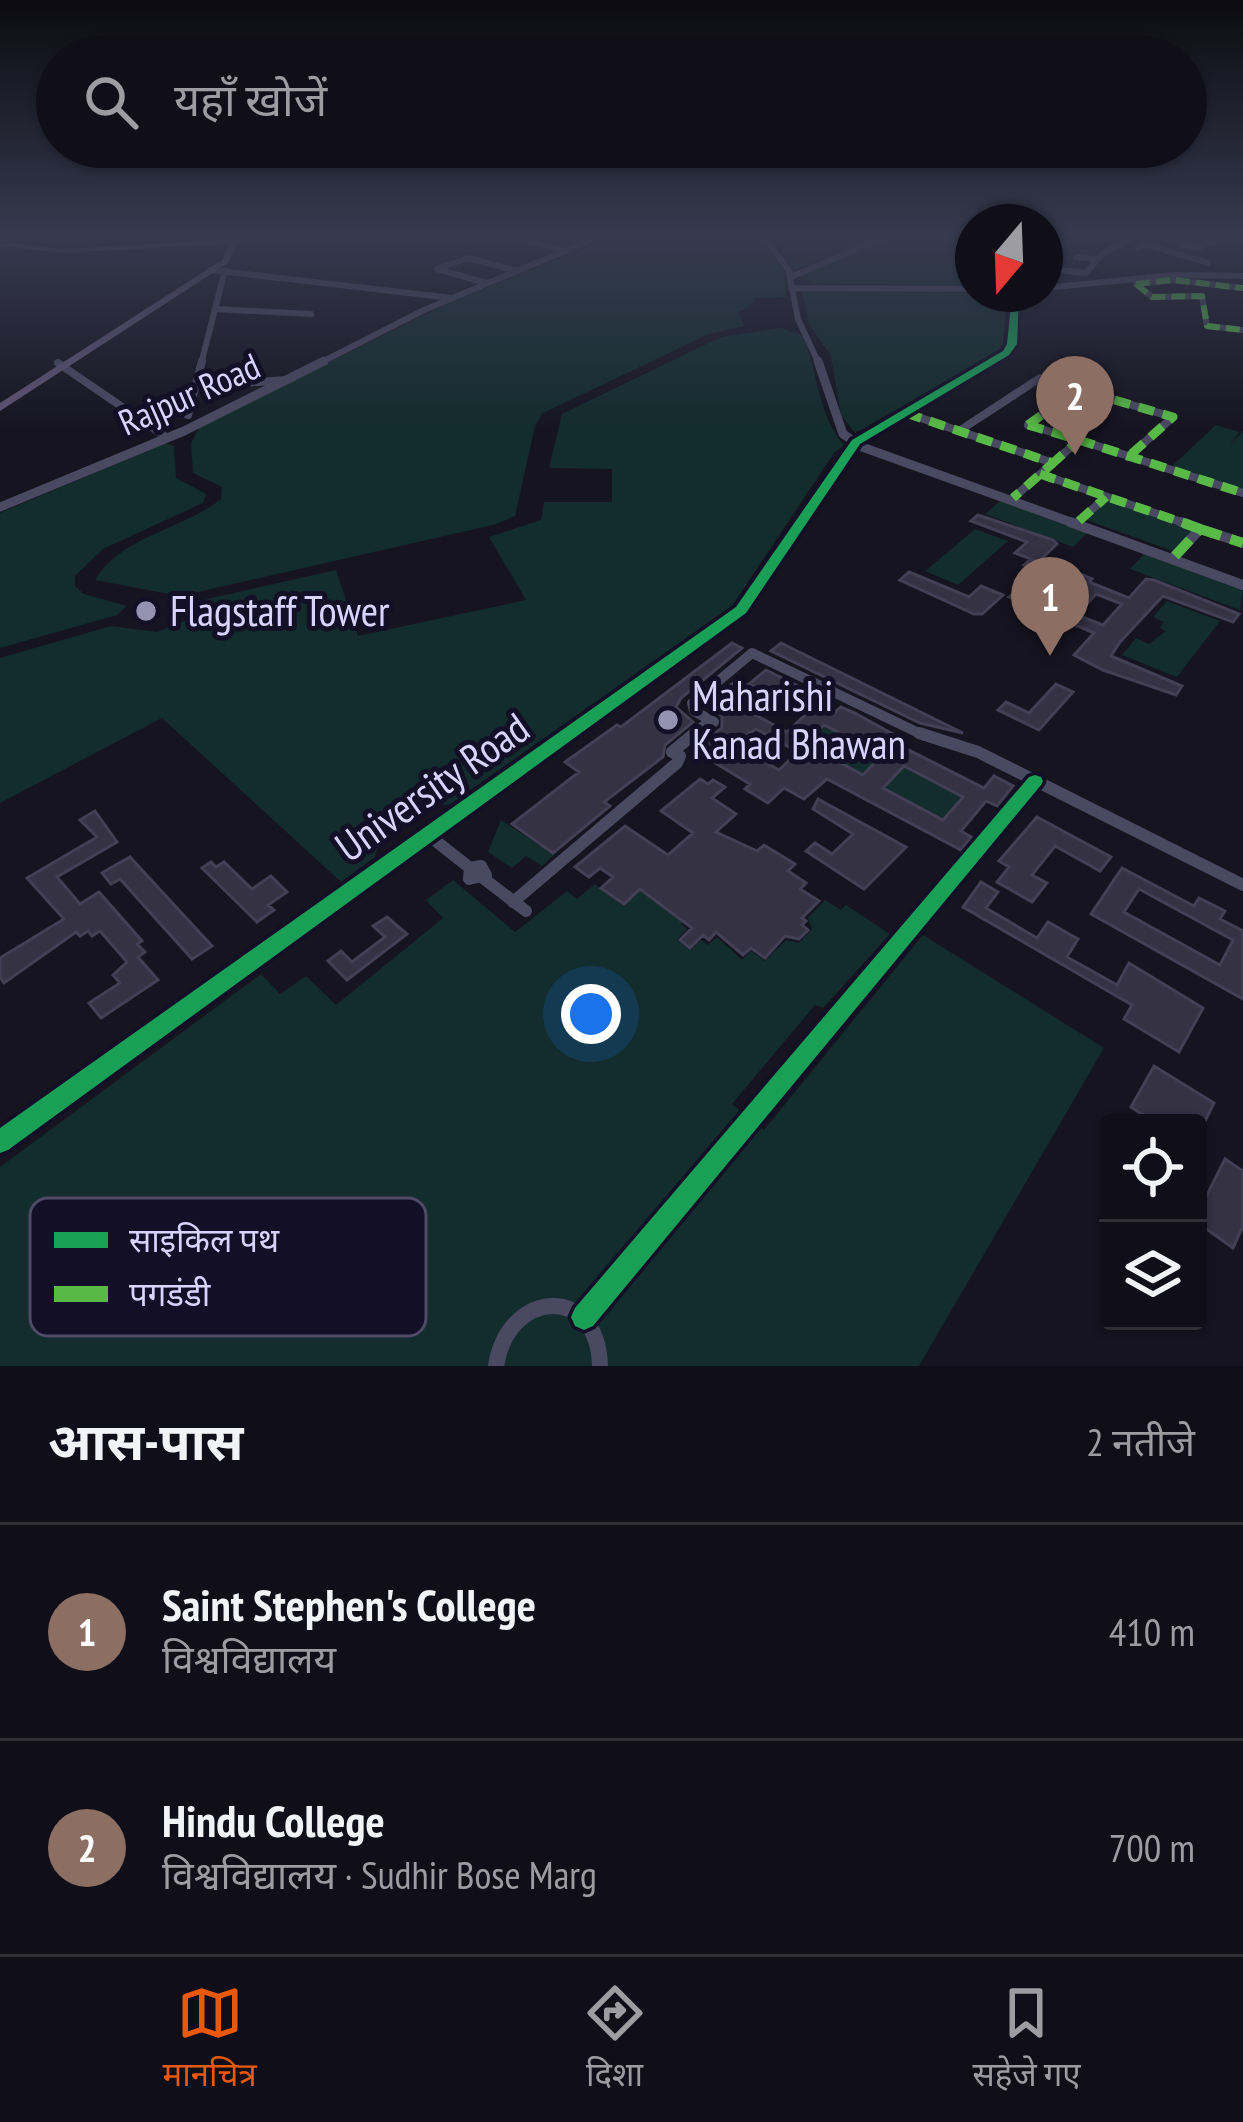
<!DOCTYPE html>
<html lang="hi">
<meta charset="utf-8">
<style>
body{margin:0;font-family:"PT Sans Narrow","Noto Sans Devanagari",sans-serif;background:#1e1d26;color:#f1f3f6}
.controls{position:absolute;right:36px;bottom:36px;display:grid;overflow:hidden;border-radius:12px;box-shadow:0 3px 9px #0004}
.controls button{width:108px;height:108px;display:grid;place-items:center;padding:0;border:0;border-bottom:3px solid #302f38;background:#100f19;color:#f1f3f6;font:60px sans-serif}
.compass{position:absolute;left:955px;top:204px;width:108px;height:108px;border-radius:50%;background:#100f19;box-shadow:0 3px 9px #0004;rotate:199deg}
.you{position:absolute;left:591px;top:1014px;width:42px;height:42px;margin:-30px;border:9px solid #fff;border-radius:50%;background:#1a73e8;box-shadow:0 0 0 18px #1a73e833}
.badge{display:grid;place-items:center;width:78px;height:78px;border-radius:50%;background:#ea580c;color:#fff;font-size:39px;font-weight:700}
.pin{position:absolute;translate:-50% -99px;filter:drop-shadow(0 3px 6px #0008)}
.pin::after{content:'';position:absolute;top:63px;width:42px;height:36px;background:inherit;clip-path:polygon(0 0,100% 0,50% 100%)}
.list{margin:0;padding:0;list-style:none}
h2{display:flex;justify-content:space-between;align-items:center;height:156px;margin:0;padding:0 48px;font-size:51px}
h2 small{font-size:39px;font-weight:400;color:#9c9ca2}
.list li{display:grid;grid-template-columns:78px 1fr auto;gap:36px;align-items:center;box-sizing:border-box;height:216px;padding:0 48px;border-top:3px solid #302f38}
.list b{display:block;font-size:45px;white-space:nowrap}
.list p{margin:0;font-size:39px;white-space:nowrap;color:#9c9ca2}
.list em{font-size:39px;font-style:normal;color:#9c9ca2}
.icon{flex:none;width:66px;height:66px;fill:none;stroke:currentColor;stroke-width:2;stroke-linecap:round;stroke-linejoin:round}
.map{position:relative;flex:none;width:1243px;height:1366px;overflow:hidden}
.search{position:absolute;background:#100f19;box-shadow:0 3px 9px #0004;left:36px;right:36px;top:36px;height:132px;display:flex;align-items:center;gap:30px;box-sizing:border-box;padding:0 42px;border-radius:66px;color:#9c9ca2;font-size:45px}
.sheet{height:588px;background:#100f19}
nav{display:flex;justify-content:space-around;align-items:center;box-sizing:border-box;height:168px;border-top:3px solid #302f38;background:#100f19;font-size:33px;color:#9c9ca2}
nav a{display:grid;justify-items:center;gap:6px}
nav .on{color:#ea580c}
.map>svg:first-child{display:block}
.green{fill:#132c2d}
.building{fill:#343243;stroke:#433f54;stroke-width:3;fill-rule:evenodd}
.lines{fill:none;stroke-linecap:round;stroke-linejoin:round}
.minor-far4{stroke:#4a4962;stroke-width:6}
.minor-far3{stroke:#4a4962;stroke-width:8}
.minor-far2{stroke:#4a4962;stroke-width:10}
.minor-far1{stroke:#4a4962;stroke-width:12}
.minor{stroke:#4a4962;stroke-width:16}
.tertiary-far4{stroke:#4a4962;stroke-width:6}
.tertiary-far3{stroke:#4a4962;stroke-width:9}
.tertiary-far2{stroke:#4a4962;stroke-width:10}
.tertiary-far1{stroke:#4a4962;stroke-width:15}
.tertiary{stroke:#4a4962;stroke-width:20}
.primary{fill:#5e5373;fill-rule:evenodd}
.quiet-far2{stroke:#58b947;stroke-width:6;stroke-dasharray:14 6;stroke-linecap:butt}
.quiet-far1{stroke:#58b947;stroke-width:9;stroke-dasharray:16 9;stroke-linecap:butt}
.quiet{stroke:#58b947;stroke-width:10;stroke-dasharray:22 10;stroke-linecap:butt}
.cycleway-casing{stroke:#130f26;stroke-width:7}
.cycleway{fill:#1a9f57;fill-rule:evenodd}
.poi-dot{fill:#9591b1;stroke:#130f26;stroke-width:4.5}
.labels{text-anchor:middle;stroke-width:10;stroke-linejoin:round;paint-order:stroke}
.far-street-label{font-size:36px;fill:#d9d4ff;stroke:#130f26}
.poi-label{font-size:42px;fill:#d9d4ff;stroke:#130f26;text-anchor:start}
.street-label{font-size:42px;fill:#d9d4ff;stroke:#130f26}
.key{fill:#130f26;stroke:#4e4a67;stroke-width:3}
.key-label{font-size:33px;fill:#d9d4ff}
</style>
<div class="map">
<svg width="1243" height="1366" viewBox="0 0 1243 1366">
<rect width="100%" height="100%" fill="#161421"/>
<path class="green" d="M612 238H760L785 273 786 297 755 298 751 306 738 312 744 326 709 334 543 413 535 426 515 516 497 524 180 596 95 580C121 536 182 530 221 499L222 487 193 473 191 443 200 426 448 303Z
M774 238H877L794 270Z
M888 238H973V287L813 283 800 277Z
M801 288 1007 294 1003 343 997 354 855 433 841 415 831 356 809 324Z
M780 328 804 336C817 372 819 417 844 445L834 453 732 606 449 805 410 804 382 826 375 857 341 882 162 718 0 803V658L111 626 157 632 187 620 193 602 336 570 358 636 526 600 489 537 541 520 544 502H612V469L549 468 562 414 721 337Z
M1216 425 1239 432 1230 446 1243 431V489L1172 466Z
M165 443 174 446 176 478 206 494 203 503 103 549 75 576V586L84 594 127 606 117 615 0 648V513Z
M1105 500 1112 501 1194 530 1173 551 1084 519Z
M1000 501 1087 533 1073 547 985 514Z
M975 529 1008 541 958 585 925 571Z
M1144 554 1243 590 1240 610 1130 569Z
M1167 601 1220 621 1177 677 1122 655 1136 638 1149 644 1166 631 1160 628 1164 622 1153 617Z
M825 726 881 755 863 774 806 743Z
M904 767 961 797 942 819 884 788Z
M501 820 554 855 542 866 526 856 512 868 488 852Z
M453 880 515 932 567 891 577 899 595 884 623 905 640 890 675 916 681 911 690 917 681 924 687 929 677 940 691 950 701 940 708 945 717 937 742 960 751 951 765 961 786 940 799 943 812 929 808 918 825 900 841 910 846 905 890 934 823 1008 815 1005 732 1104 764 1130 923 935 1104 1048 919 1366H0V1167L261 974 280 994 306 976 336 1005 443 918 426 900Z"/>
<path class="building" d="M978 515 1053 540 1057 544 1038 562 1031 559 1079 578 1083 575 1092 579 1089 582 1129 598 1146 579 1154 580 1239 614 1233 622 1163 596 1120 642 1111 656 1182 686 1176 695 1103 670 1074 655 1094 633 1009 597 1017 591 1039 600 1059 579 1024 565 1031 559 1015 553 1027 542 971 521ZM1096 594 1122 604 1103 625 1077 615Z
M909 572 969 597 981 586 1003 595 982 614H974L900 580Z
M732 643 742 648 681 698 676 707 693 722 665 745 663 757 604 802 610 806 553 853 512 824 579 772 565 762 617 725 621 727Z
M781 643 963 733 920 723 771 651Z
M766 670 810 692 805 696 835 712 841 707 855 713 900 738 895 743 984 788 994 776 1013 786 997 806 986 801 961 831 971 837 961 850 827 779 804 799 784 788 768 803 745 789 750 784 692 749 722 728V716L705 706 737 680 753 689 735 704 787 732 806 714 749 684ZM824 725 882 755 863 775 804 743ZM756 729 798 752 779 770 733 744ZM904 766 963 797 943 820 883 788Z
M1056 684 1073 692 1039 730 998 710 1006 702 1029 713Z
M700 779 708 784 713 780 725 787 712 798 736 814 716 832 757 851 764 845 795 864 788 871 806 883 800 889 819 901 802 918 806 921 802 925 808 930 799 939 785 936 765 958 751 948 743 955 716 932 709 940 703 935 690 948 680 940 692 928 640 889 624 904 601 888 613 877 600 868 589 877 575 867 625 826 668 855 693 833 661 811Z
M818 799 906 847 864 889 806 851 815 843 832 854 853 834 813 809Z
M95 811 117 842 57 877 80 904 99 892 142 941 137 944 145 952 138 957 158 980 101 1018 89 1003 120 983 113 975 127 962 100 931 92 936 88 931 80 936 76 932 4 983 0 977V958L64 919 27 878 97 837 80 820Z
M1037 817 1111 857 1100 871 1055 846 1032 875 1047 883 1032 902 997 882 1009 867 999 861Z
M130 857 212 946 192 959 120 879 111 884 102 873Z
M211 862 216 867 224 862 252 889 271 876 287 892 268 905 274 910 257 922 202 868Z
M1122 868 1194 906 1199 898 1225 911 1220 919 1243 931V999L1091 914ZM1139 889 1233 940 1220 965 1124 912Z
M981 882 998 892 986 908 1037 938 1048 922 1078 939 1067 957 1117 985 1129 963 1203 1008 1179 1052 1124 1019 1132 1005 963 907Z
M387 917 407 934 347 980 328 961 341 951 352 962 385 937 373 926Z
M1154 1066 1214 1103 1204 1123H1155L1131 1107Z
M1225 1159 1243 1171V1226L1233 1248 1198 1223V1191L1206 1197Z"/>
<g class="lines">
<path class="minor-far4" d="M515 238 567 251
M235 241 351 238
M1184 244 1202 248 1182 246Z
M1199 245 1232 238
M1138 248 1145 244 1208 263
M1076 257 1096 259
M1048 269 1086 273 1102 254 1131 238
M210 270 452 298
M487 283 437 269 468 258 517 271
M1136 284 1152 297 1202 296 1207 326 1243 330
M1136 284 1173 280 1243 288
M215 309 311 314
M201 364 225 270"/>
<path class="minor-far3" d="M58 363 166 437
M195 386 287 380
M906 413 1053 463 1013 498
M188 415 202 361
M1028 425 1077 389 1173 417 1128 457
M1028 425 1079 440 1053 463
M959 431 1040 378 1077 389
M1079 440 1243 493
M1040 474 1190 525
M1079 521 1106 497"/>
<path class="minor-far2" d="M1200 529 1243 543
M1175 556 1200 529 1181 522
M714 722 694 711 692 703 752 653 925 736
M691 736 711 720"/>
<path class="minor-far1" d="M919 733 978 752 1243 885
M427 834 470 868
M481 866 486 875 469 879 470 868Z
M483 878 526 911
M513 902 677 763 680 756 672 752 695 733
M842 1011 1035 781"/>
<path class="minor" d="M584 1317 844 1008
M496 1366C508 1289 598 1283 600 1366"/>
<path class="tertiary-far4" d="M765 238 792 275
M789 273 798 319 819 364
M793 276 883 238
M791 288 973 289
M1045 288 1174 275 1243 276
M318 364 424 310 596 238
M988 364 1012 344 1016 295"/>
<path class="tertiary-far3" d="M818 361 843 434 862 447 1079 525
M0 507 184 431 324 361
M799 525 856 442 993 361"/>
<path class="tertiary-far2" d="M1070 522 1243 585
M565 736 741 610 801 522"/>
<path class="tertiary-far1" d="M183 1011 569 733"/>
<path class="tertiary" d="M0 1142 187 1008"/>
<path class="primary" d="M235 239 239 241 228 263 0 411V403L222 260 230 244 62 253 0 246V242L62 249Z"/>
<path class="quiet-far2" d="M1136 284 1152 297 1202 296 1207 326 1243 330
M1136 284 1173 280 1243 288"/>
<path class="quiet-far1" d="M906 413 1053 463 1013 498
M1028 425 1077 389 1173 417 1128 457
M1028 425 1079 440 1053 463
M1079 440 1243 493
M1040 474 1190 525
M1079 521 1106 497"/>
<path class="quiet" d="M1200 529 1243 543
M1175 556 1200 529 1181 522"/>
<defs>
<path id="cycleway" d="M1019 294 1017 344 1009 355 860 444 746 613 8 1150 0 1153V1128L736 607 852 440 1003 351 1007 344 1012 295Z
M1035 775 1041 777 1043 781 1041 785 593 1326 584 1330 575 1326 571 1317 575 1308 1029 777Z"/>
</defs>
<use href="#cycleway" class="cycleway-casing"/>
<use href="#cycleway" class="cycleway"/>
</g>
<linearGradient id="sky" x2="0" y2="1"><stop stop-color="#0c0b12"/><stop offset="0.55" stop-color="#363a4e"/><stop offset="1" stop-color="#363a4e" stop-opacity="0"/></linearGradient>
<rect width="1243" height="429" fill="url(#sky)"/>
<g class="poi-dot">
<circle cx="146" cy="611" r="12"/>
<circle cx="668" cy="720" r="12"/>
</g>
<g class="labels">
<g class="far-street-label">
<text transform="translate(189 394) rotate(-24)" y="13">Rajpur Road</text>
</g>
<g class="poi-label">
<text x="170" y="626">Flagstaff Tower</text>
<text x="692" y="711">Maharishi<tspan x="692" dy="48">Kanad Bhawan</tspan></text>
</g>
<g class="street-label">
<text transform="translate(432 787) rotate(-35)" y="15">University Road</text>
</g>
</g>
<rect x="30" y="1198" width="396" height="138" rx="18" class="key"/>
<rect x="54" y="1232" width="54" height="16" fill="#1a9f57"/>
<rect x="54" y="1286" width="54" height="16" fill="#58b947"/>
<g class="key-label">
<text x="129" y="1252">साइकिल पथ</text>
<text x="129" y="1306">पगडंडी</text>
</g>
</svg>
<div class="controls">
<button><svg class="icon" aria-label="locate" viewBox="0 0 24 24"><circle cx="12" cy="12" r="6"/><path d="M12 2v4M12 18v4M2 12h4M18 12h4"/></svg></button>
<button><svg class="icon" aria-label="layers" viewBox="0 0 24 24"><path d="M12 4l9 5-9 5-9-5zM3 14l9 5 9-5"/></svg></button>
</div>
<svg class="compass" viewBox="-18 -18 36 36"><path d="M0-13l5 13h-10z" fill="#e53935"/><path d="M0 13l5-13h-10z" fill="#9c9ca2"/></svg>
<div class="you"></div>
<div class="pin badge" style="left:1050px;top:656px;background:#8d6e63">1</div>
<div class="pin badge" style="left:1075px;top:455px;background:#8d6e63">2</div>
<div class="search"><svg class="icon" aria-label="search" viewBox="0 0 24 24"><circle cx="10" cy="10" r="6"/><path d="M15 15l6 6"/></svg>यहाँ खोजें</div>
</div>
<section class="sheet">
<h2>आस-पास<small>2 नतीजे</small></h2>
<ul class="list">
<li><span class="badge" style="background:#8d6e63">1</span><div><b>Saint Stephen's College</b><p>विश्वविद्यालय</p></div><em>410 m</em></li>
<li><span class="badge" style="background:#8d6e63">2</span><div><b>Hindu College</b><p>विश्वविद्यालय · Sudhir Bose Marg</p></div><em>700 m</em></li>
</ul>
</section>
<nav>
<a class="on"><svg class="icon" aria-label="map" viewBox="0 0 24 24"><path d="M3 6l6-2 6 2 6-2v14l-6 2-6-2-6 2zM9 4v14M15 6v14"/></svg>मानचित्र</a>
<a><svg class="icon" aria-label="directions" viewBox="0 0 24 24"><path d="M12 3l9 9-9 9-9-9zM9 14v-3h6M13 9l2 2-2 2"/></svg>दिशा</a>
<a><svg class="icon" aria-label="saved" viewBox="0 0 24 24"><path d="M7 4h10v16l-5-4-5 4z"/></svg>सहेजे गए</a>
</nav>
